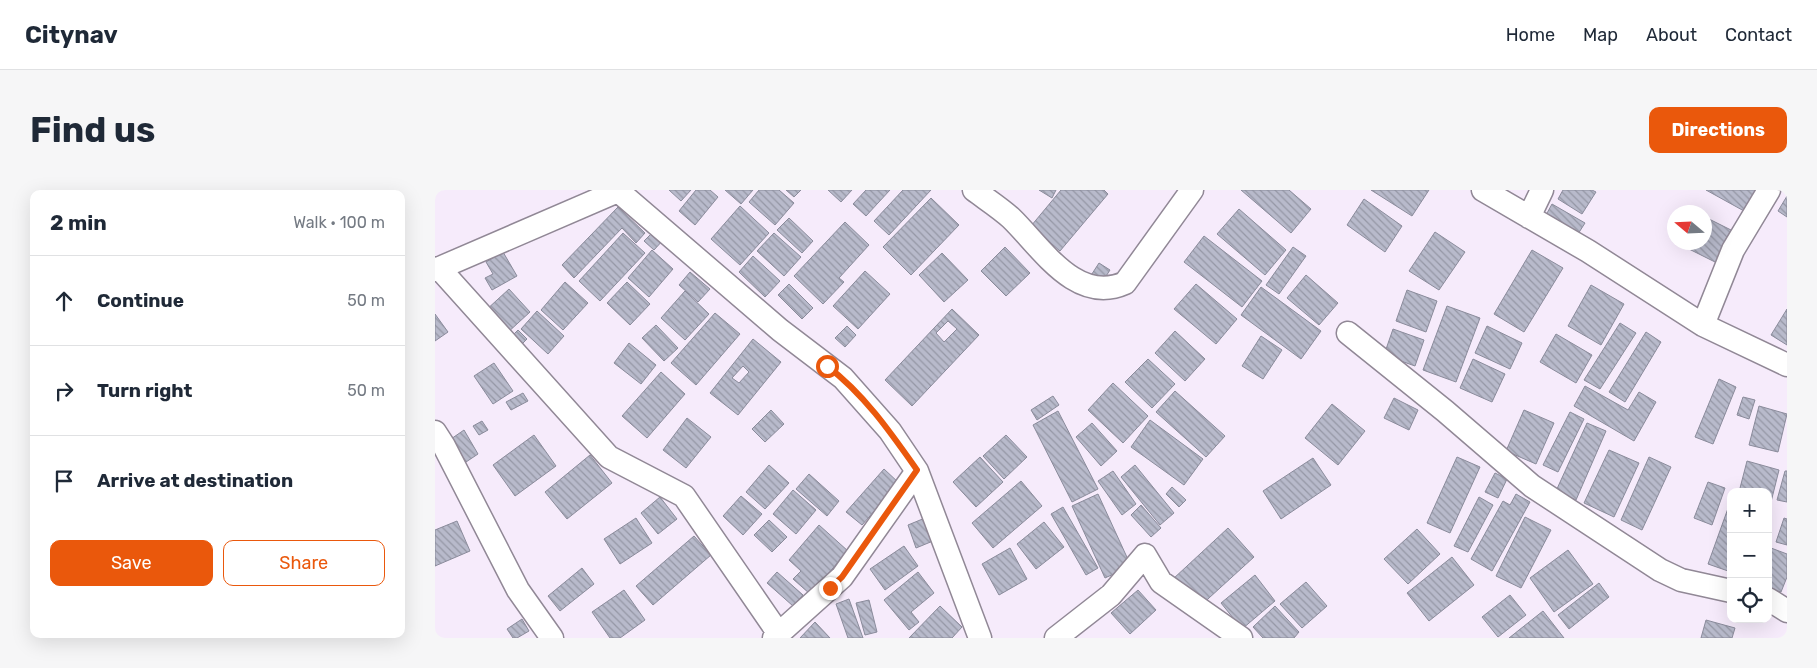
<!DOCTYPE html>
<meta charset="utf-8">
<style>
body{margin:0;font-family:Rubik,sans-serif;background:#f6f6f7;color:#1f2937}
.controls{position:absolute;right:15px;bottom:15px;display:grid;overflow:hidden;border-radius:10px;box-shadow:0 5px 20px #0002}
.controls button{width:45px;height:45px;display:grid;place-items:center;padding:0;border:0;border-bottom:1px solid #e0e1e3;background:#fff;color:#1f2937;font:25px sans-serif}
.compass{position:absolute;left:1232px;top:15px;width:45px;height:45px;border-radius:50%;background:#fff;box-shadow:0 5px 20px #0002;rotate:289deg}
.stop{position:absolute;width:15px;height:15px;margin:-11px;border:4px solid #ea580c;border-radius:50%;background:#fff}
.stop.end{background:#ea580c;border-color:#fff;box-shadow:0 1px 5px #0008}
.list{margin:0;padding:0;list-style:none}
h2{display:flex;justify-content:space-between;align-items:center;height:65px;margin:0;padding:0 20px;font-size:21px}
h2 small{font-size:16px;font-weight:400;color:#747a83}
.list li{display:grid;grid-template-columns:32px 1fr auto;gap:15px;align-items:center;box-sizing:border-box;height:90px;padding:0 20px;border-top:1px solid #e0e1e3}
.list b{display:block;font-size:19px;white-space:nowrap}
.list em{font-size:16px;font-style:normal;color:#747a83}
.actions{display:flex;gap:10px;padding:15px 20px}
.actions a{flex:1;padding:11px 0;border:1px solid #ea580c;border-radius:10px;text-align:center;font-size:18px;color:#ea580c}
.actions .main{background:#ea580c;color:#fff}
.icon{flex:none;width:28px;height:28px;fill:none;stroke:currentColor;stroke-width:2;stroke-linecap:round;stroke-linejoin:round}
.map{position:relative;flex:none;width:1352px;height:448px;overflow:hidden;border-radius:10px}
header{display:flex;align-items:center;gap:30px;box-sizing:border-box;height:70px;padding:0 25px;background:#fff;border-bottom:1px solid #e0e1e3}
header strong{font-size:24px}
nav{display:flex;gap:28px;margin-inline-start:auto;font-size:18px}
.intro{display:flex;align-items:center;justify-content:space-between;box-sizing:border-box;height:120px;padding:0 30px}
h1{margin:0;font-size:35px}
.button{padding:12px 22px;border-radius:10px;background:#ea580c;color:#fff;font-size:18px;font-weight:700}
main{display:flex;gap:30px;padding:0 30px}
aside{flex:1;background:#fff;border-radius:10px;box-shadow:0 5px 20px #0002}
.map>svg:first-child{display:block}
.building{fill:url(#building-back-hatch);stroke:#8a8b9b;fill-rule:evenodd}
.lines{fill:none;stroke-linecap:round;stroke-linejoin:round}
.minor-casing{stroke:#918896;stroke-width:25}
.minor{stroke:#fff;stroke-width:22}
.route{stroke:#ea580c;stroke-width:6}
</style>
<header>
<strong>Citynav</strong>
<nav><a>Home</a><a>Map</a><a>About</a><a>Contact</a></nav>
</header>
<div class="intro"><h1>Find us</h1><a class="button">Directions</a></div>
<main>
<aside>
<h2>2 min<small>Walk · 100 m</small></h2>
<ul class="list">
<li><svg class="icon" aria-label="ahead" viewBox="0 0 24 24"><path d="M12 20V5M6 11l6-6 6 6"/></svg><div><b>Continue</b></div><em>50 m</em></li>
<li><svg class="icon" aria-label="right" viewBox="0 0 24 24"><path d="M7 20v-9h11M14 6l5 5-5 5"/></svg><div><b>Turn right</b></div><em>50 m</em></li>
<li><svg class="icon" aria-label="arrive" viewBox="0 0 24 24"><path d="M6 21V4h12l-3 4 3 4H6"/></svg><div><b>Arrive at destination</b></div></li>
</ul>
<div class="actions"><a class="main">Save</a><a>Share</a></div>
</aside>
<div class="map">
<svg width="1352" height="448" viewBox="0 0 1352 448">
<defs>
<pattern id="building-back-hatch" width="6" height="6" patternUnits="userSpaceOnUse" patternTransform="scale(1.25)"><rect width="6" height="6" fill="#b8bacb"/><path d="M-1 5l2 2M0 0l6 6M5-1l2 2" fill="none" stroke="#9597a5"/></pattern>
</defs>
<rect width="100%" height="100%" fill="#f6ebfb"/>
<path class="building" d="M234 0H256L246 11Z
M261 0H275L283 7 260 35 244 21Z
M290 0H318L306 14Z
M324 0H344L359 13 340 35 314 12Z
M351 0H366L359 7Z
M393 0H417L406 12Z
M431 0H455L431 26 418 14Z
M468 0H496L454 45 439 31Z
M604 0H621L617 8Z
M626 0H669L673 4 625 61 596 36Z
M806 0H854L876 19 856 43Z
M936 0H994L977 26Z
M1128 0H1157L1161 2 1147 24 1123 9Z
M1271 0H1321L1309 21Z
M1352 6V27L1343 21Z
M496 8 524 35 476 85 448 57Z
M929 9 967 36 950 62 912 35Z
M1117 14 1150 33 1143 44 1111 25Z
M305 16 334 43 305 75 276 49Z
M183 17 210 43 201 53 187 38 139 88 127 75Z
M804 19 851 60 830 85 782 44Z
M1270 27 1300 42 1284 74 1254 59 1257 52H1270Z
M354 28 378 51 367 63 342 40Z
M410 32 434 55 404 88 409 92 388 114 359 86Z
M220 40 229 49 219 60 209 51Z
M1000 42 1030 62 1004 100 974 81Z
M188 43 210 63 165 111 144 91Z
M339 43 366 67 349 86 322 61Z
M769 46 827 91 807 117 749 72Z
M570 57 595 83 571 106 546 81Z
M858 57 871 66 844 104 831 95Z
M217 60 238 79 214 107 193 88Z
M1097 60 1128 78 1089 142 1059 124Z
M68 62 82 86 57 100 50 88 58 84 51 72Z
M507 63 533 90 509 112 484 85Z
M318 66 345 91 330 107 304 82Z
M664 73 675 80 664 97 653 90Z
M430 81 455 104 423 139 398 116Z
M255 82 275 99 263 112 244 95Z
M871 85 903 113 884 135 852 108Z
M130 92 153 113 128 140 106 120Z
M192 92 215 114 195 135 172 113Z
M354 94 378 118 367 129 343 105Z
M761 94 802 129 781 154 739 119Z
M1156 95 1189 114 1166 155 1133 136Z
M826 97 886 141 866 169 806 125Z
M74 99 95 122 71 144 50 121Z
M972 100 1002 111 991 142 961 131Z
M250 101 274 124 250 150 226 128Z
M1012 116 1045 128 1021 192 988 180Z
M517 119 544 145 477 216 450 190ZM513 131 522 139 509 152 501 143Z
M1352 119V155L1336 145Z
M102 121 129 146 113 164 86 139Z
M280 123 305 144 261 195 236 173Z
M0 124 13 142 0 151Z
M1185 133 1201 143 1165 199 1149 190Z
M221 135 243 158 229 171 207 148Z
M412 136 421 145 410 157 400 148Z
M1052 136 1087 153 1075 179 1040 163Z
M958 139 989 150 980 176 949 165Z
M83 140 92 149 83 158 74 149Z
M740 141 770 169 750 191 720 163Z
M1211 142 1226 152 1190 212 1174 202Z
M1121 144 1157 165 1141 193 1105 172Z
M826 146 847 160 828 189 807 176Z
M318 149 346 172 303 225 275 203ZM308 176 314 182 304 193 297 188Z
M194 153 221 175 206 194 179 173Z
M713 169 740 194 717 218 690 192Z
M1038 169 1070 184 1057 212 1025 198Z
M59 173 78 201 58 214 39 186Z
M226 182 250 204 212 248 187 226Z
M1284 189 1301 197 1278 254 1260 247Z
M678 193 713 226 688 253 653 220Z
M1150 196 1193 220 1204 202 1221 212 1199 251 1139 216Z
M740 201 790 246 771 267 721 222Z
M88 203 93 211 76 220 71 212Z
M618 206 624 215 602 230 596 220Z
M1308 207 1320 210 1314 229 1302 225Z
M959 208 983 220 974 240 949 228Z
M897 214 930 241 903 275 870 248Z
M1324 216 1352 224 1343 262 1314 255Z
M336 220 349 234 330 252 317 239Z
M1089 220 1119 233 1101 274 1071 261Z
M623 221 663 299 637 312 598 235Z
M1135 222 1149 229 1123 282 1108 275Z
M252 228 276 247 251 278 228 260Z
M715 230 768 269 749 295 696 257Z
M47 231 53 240 44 245 38 236Z
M657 233 682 261 666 276 641 247Z
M1152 233 1171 241 1141 310 1121 301Z
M29 240 43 264 31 272 16 249Z
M99 245 121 276 80 306 58 275Z
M571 245 592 267 569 289 548 266Z
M1174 260 1204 273 1179 327 1149 313Z
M155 265 177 293 132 329 110 302Z
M545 267 568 292 541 317 518 292Z
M1022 267 1045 277 1015 343 992 333Z
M1214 267 1236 277 1207 340 1186 330Z
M878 268 896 295 846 329 828 301Z
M1312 271 1344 280 1336 312H1333V302H1304Z
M334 275 354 293 330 319 311 302Z
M700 275 739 323 725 335 686 287Z
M449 279 464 293 427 335 411 322Z
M678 281 701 314 687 325 663 291Z
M1350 281H1352V312L1342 310Z
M1060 283 1072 289 1063 308 1050 302Z
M374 284 404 311 392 326 361 299Z
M586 291 607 316 558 358 537 333Z
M1273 292 1290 298 1277 335 1259 328Z
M737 297 751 310 744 317 731 304Z
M358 300 381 320 361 344 338 324Z
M663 304 696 376 670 388 637 316Z
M1081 304 1095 312 1057 381 1036 369 1068 311 1075 315Z
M306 306 327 324 308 345 288 326Z
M225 307 242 329 223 344 206 323Z
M1044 307 1058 315 1033 362 1019 356Z
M1296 310V382L1273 374Z
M706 315 726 338 716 347 696 325Z
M628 317 663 378 651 385 616 324Z
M1090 327 1116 340 1086 398 1061 386Z
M201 328 217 353 185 374 169 349Z
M490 328 498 351 481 358 473 335Z
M1349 328 1352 329V355L1341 352Z
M334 330 352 347 337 362 319 345Z
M22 331 35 361 0 376V340Z
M609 332 629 357 601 379 582 354Z
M384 335 413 361 375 404 358 389 366 381 354 370Z
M793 338 819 367 763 418 738 389Z
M982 339 1005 364 973 394 949 369Z
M259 346 276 365 218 415 201 396Z
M469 356 483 376 450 400 435 379Z
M575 358 592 389 564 405 547 374Z
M1336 358 1352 364V387L1346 402 1333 398V365Z
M1133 360 1158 394 1119 422 1095 388Z
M1017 367 1039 395 994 431 972 403Z
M147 378 159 394 125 421 113 406Z
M342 382 368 405 358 416 332 393Z
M483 382 499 403 476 422 484 432 474 440 449 410Z
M820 385 840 411 807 439 786 413Z
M871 392 892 416 867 438 845 414Z
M1164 393 1174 407 1134 439 1123 425Z
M189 400 210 430 185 448H175L157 422Z
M703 400 721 420 695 444 676 423Z
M1075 405 1091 425 1063 447 1047 427Z
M414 409 428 448H413L401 414Z
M434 410 442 442 430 445 421 413Z
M505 416 527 437 517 448H474Z
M840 416 864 442 859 448H828L818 437Z
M1108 421 1129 448H1074Z
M87 429 94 441 82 448H78L72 439Z
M1271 430 1300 438 1297 448H1266Z
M380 432 395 448H365Z"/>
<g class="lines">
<defs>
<path id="minor" d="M182 0 345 140 408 188 455 241 482 281 545 448
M539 0C551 9 565 18 576 28 606 57 641 115 690 93L757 0
M1048 0 1153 61 1268 135 1352 175
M1094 27 1107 0
M4 78 174 267 249 306 344 444
M0 80 183 1
M1268 135 1298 60 1334 0
M913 143 1010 221 1097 296 1225 380 1246 390 1296 401
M0 242 9 256 83 400 117 448
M1333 409 1352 421
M339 448 407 387 482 281
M621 448 676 405 710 365 726 392 806 448"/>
</defs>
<use href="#minor" class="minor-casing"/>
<use href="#minor" class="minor"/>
</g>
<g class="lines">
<path class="route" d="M392 176C429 204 456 243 482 280L407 387 395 398"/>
</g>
</svg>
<div class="controls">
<button>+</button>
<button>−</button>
<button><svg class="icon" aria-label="locate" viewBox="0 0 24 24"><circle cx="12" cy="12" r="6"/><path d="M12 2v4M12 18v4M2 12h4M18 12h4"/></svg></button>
</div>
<svg class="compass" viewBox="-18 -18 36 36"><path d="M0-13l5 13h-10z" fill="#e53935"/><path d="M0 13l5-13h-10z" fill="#747a83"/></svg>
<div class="stop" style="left:392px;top:176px"></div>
<div class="stop end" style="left:395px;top:398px"></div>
</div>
</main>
